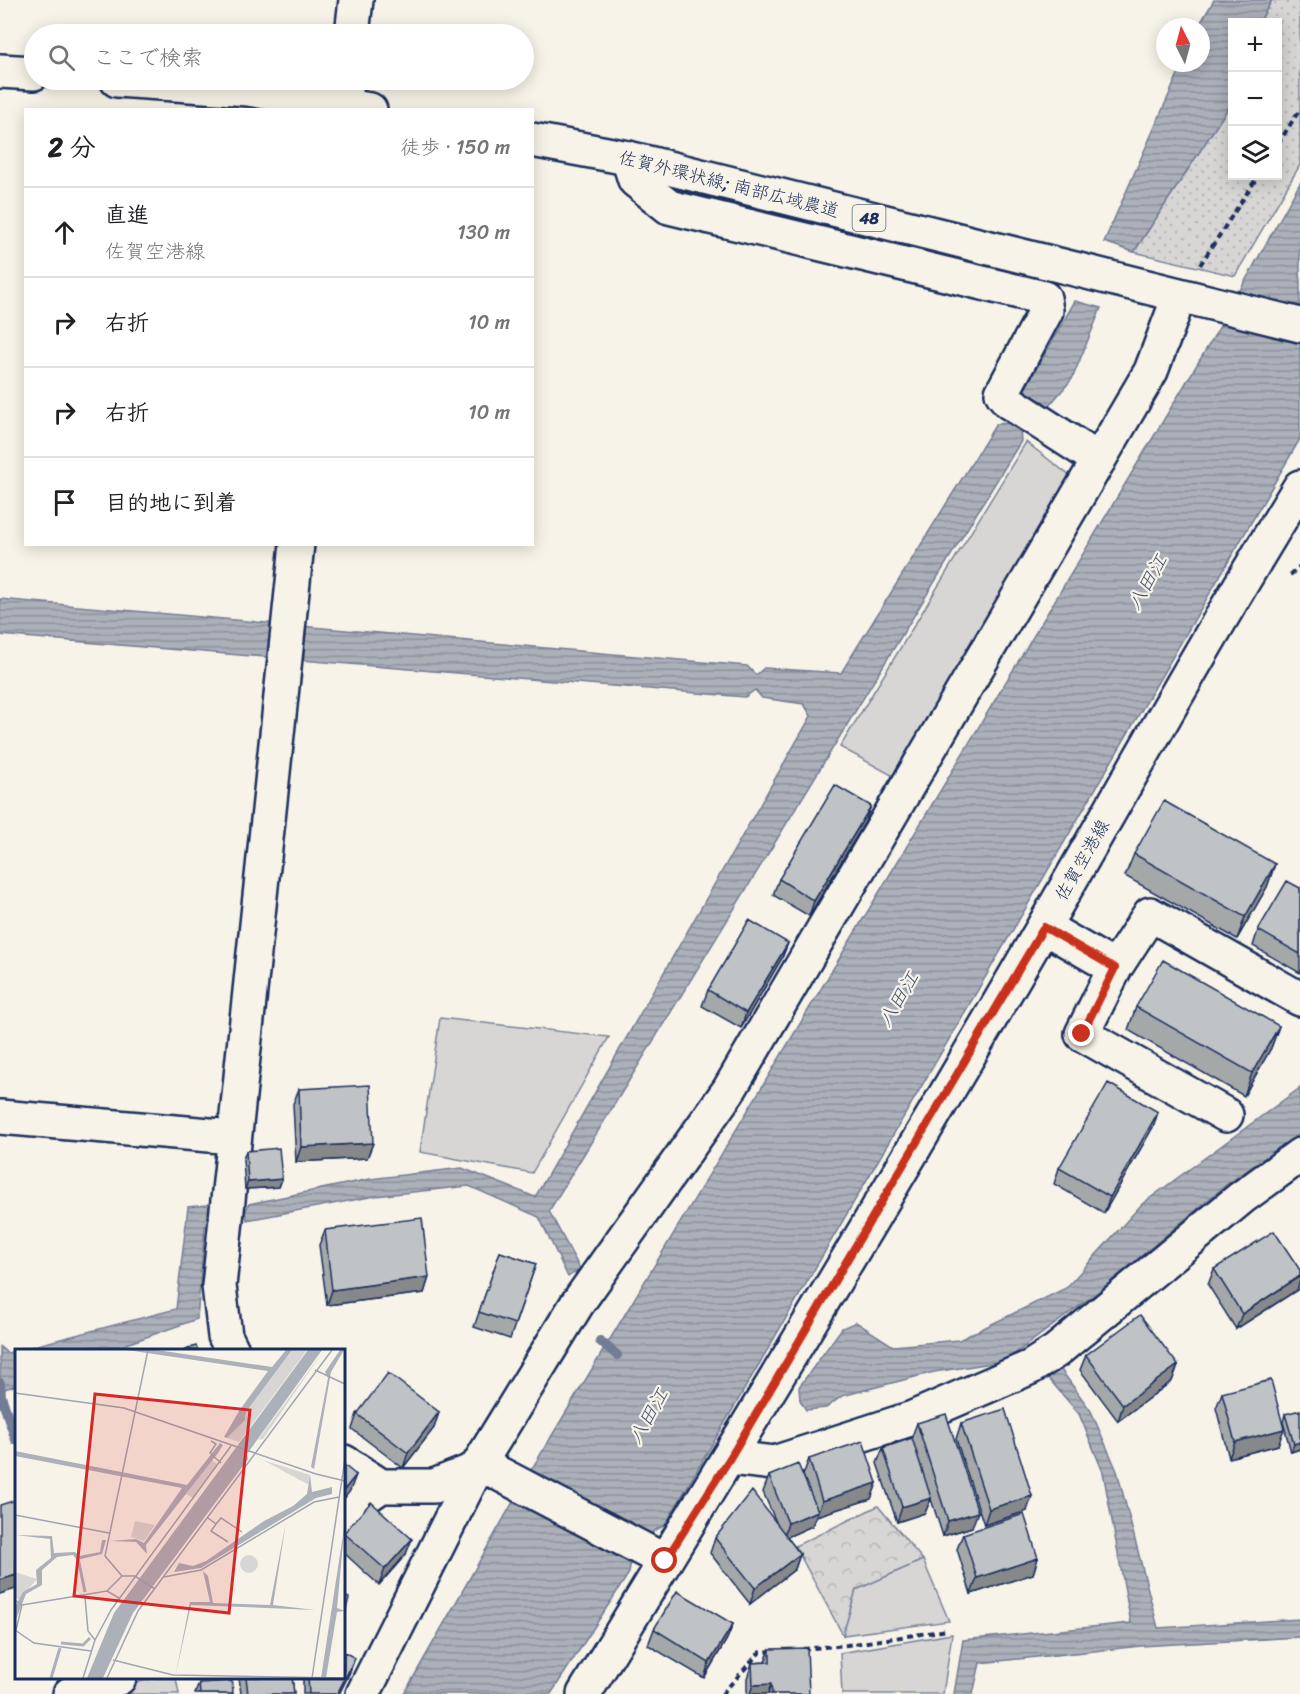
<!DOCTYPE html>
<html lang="ja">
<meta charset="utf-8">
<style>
body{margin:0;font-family:Sriracha,"Klee One",sans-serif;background:#f2f2f2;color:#202124}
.controls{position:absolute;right:18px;top:18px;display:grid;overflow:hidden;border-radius:0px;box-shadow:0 3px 15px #0003}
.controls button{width:54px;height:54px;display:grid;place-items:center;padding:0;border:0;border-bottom:2px solid #e0e0e0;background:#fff;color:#202124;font:30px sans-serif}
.compass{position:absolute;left:1156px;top:18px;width:54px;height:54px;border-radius:50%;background:#fff;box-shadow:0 3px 15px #0003;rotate:354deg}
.stop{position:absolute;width:18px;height:18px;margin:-14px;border:4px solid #c8321e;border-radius:50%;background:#fff}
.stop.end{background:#c8321e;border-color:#fff;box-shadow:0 2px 6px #0008}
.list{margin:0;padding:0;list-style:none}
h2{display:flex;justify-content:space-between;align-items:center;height:78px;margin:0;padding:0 24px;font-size:26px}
h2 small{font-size:20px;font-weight:400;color:#757577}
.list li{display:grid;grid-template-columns:39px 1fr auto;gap:18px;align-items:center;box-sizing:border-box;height:90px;padding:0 24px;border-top:2px solid #e0e0e0}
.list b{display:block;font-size:22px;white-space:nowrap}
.list p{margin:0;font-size:20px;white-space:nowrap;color:#757577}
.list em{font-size:20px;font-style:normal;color:#757577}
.icon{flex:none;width:33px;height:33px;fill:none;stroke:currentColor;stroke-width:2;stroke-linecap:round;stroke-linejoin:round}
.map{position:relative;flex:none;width:1300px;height:1694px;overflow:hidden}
.search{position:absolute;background:#fff;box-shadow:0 3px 15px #0003;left:24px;top:24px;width:510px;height:66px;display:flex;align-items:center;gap:15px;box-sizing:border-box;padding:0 21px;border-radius:33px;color:#757577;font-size:22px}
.panel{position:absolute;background:#fff;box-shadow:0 3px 15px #0003;left:24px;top:108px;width:510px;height:438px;border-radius:0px}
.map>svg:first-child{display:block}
.grass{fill:url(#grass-dots);stroke:#798299;stroke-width:1.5}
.forest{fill:url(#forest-crowns);stroke:#798299;stroke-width:1.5}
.garden{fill:#d7d6d4;stroke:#798299;stroke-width:1.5}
.water{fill:url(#water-rules);stroke:#727c95;stroke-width:1.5}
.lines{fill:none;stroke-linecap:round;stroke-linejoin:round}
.stream{stroke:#727c95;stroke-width:10}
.minor-casing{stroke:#1b2f5e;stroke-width:38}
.major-casing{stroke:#1b2f5e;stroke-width:38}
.path{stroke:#1b2f5e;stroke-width:4;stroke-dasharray:6 4.5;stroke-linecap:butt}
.minor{stroke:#f7f3e8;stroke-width:33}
.major{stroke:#f7f3e8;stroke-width:33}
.wall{fill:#a5a8a9;stroke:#1b2f5e;stroke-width:1.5}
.shaded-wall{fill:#86888a;stroke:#1b2f5e;stroke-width:1.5}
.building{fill:#c0c3c5;stroke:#1b2f5e;stroke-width:1.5}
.route{stroke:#c8321e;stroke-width:8}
.labels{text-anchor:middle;stroke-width:4.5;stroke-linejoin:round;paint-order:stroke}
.shield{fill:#f7f3e8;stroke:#5d6a87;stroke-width:1.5}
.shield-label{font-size:16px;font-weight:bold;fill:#1b2f5e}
.street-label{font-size:18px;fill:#1b2f5e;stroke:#f7f3e8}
.water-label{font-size:20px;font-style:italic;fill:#465679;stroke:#f7f3e8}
.inset-river{fill:none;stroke:#acb0b9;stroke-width:3}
.inset-road{fill:none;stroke:#9fa5b1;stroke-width:1.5}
.view{fill:#d62828;fill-opacity:0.15;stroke:#d62828;stroke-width:3}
.inset-edge{fill:none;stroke:#1b2f5e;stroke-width:3}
</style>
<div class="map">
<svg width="1300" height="1694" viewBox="0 0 1300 1694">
<defs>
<pattern id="grass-dots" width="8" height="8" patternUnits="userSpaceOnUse" patternTransform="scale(1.5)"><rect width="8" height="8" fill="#d7d6d4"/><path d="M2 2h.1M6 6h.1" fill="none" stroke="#b8b8b8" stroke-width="1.8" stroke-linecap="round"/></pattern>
<pattern id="forest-crowns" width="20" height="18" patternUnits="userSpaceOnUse" patternTransform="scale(1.5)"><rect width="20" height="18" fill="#d7d6d4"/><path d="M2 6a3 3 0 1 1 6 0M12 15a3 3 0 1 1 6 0" fill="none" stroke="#b8b8b8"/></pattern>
<pattern id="water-rules" width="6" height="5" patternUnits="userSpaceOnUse" patternTransform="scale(1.5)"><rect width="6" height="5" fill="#acb0b9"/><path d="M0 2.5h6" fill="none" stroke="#8b909a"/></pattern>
</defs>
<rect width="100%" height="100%" fill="#f7f3e8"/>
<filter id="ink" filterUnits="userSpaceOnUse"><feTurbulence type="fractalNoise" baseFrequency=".0167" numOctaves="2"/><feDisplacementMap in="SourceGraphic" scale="12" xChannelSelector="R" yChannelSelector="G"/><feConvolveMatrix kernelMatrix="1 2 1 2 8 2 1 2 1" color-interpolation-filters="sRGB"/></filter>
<g filter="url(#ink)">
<path class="grass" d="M1272 0H1300V165L1235 276 1134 252 1232 102V176H1278V22H1261V19Z"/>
<path class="forest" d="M878 1506 923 1560 856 1590 843 1635 795 1546Z"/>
<path class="garden" d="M1026 442 1070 476 899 779 840 747Z
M440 1018 609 1037 532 1173 420 1152Z
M923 1560 949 1621 843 1635 856 1590Z
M952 1634 943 1694H842L840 1653Z
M153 1678H176L179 1694H114L113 1690Z"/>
<path class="water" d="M1214 0H1272L1261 19V22H1232V102L1134 252 1104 242 1183 63H1201V27H1198Z
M1300 183V439L665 1525C644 1535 631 1550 629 1573L551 1694H404L530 1472 1216 333Z
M1075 301 1101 308 1072 379 1047 408 1037 403 1020 429 1021 441 549 1211 580 1269 568 1277 539 1217 469 1186 375 1196 247 1220 245 1212 249 1204 370 1179 462 1168 535 1197 811 716 804 704 762 698 755 690 745 697 0 635V599L747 666 756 675 764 668 841 673 996 424 1010 423 1027 398 1025 389Z
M1300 1088V1134L1226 1185 1102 1289 1005 1361 934 1372 842 1396 826 1408 806 1410 800 1400 799 1387 842 1328 856 1322 893 1346 959 1340 1066 1288 1142 1204Z
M216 1204 215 1220 205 1226 197 1319 110 1350H16V1385L0 1391V1347L7 1353 176 1309 188 1207Z
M1059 1367 1091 1411 1117 1471 1158 1628 1300 1619V1637L1141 1646 980 1663 973 1694H954L963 1640 1131 1623 1103 1472 1079 1414 1044 1373Z"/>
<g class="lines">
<path class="stream" d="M600 1341 617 1355
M0 1383 1 1396 16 1440"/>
<defs>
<path id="minor" d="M352 34 356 0
M344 110 347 80
M628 158 635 180 669 207 1044 298 1046 311 1002 393 1009 402 1099 460
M1044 927 1115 968 1150 914 1300 999
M1115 968 1082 1034 1226 1115
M0 1117 233 1137
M232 1350 225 1336 219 1286 297 544
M730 1458 774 1463 913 1418 1031 1367 1056 1351 1241 1198 1300 1155
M344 1462 381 1486H434L476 1469 492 1470 665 1561
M344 1524 365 1497 381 1486
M70 1694 119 1678
M363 1694 476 1469 577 1304 729 1090 1151 371 1173 313"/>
<path id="major" d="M0 71 34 73
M117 80 248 89 370 110
M532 140 628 158 1300 325
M584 1694C740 1439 895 1184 1044 926 1129 779 1211 631 1300 487"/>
</defs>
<use href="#minor" class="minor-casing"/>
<use href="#major" class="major-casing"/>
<path class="path" d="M1278 144 1300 109
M1200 265 1258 176
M1290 575 1300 566
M803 1649 847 1645 948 1630
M722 1694 760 1652 771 1651"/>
<use href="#minor" class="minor"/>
<use href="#major" class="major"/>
</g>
<path class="wall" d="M865 822 809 916 773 895 779 879Z
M1134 854 1275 864 1267 887 1237 939 1125 876Z
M1300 888V973L1253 946 1258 930Z
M788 943 782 958 741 1028 702 1006 708 990Z
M1136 1007 1279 1026 1271 1048 1244 1096 1128 1030Z
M299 1089 373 1143 367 1158 296 1162 293 1104Z
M1158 1112 1153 1127 1104 1213 1054 1184 1059 1168Z
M246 1151 282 1179 279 1187 245 1189 243 1159Z
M325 1230 429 1277 424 1293 327 1305 319 1245Z
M500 1252 536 1264 510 1339 474 1327Z
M1214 1269 1300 1270V1281L1297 1290 1236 1329 1208 1285Z
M1086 1355 1178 1365 1172 1381 1118 1421 1080 1370Z
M1222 1393 1278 1445 1229 1458 1216 1408Z
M439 1412 434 1428 403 1468 352 1429 357 1414Z
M1285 1414 1300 1449 1291 1452 1283 1422Z
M917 1423 972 1527 943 1536 931 1499 925 1513 897 1522 877 1463 883 1448 911 1439Z
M961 1423 1027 1511 984 1525 956 1439Z
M809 1459 877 1483 871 1499 816 1516 812 1526 787 1537 800 1554 795 1569 750 1604 710 1553 715 1538 776 1522 763 1492 769 1476 805 1481 803 1475Z
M344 1532 406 1554 379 1585 344 1553Z
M963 1534 1038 1558 1033 1574 971 1594 957 1549Z
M733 1624 727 1639 704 1678 648 1645 654 1629Z
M770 1649 809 1694H747V1678L752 1663 765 1662Z
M349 1674 339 1694H303V1677H344Z
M239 1677H292L294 1694H241Z
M199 1683 233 1694H195Z"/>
<path class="shaded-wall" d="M871 806 865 822 809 916 814 901Z
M1275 864 1267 887 1237 939 1245 917Z
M788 943 782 958 741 1028 746 1013Z
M1279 1026 1271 1048 1244 1096 1252 1073Z
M1158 1112 1153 1127 1104 1213 1110 1197Z
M373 1143 367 1158 296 1162 301 1147Z
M282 1179 279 1187 245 1189 248 1182Z
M1300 1276V1281L1297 1290 1236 1329 1242 1314Z
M429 1277 424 1293 327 1305 332 1290Z
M1178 1365 1172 1381 1118 1421 1123 1405Z
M439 1412 434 1428 403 1468 408 1453Z
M1284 1429 1278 1445 1229 1458 1235 1442Z
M1300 1442V1449L1291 1452 1294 1444Z
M356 1475 350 1491 344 1499V1490Z
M877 1483 871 1499 816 1516 822 1501Z
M1032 1496 1027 1511 984 1525 989 1509Z
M931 1498 925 1513 897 1522 902 1507Z
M818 1511 812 1526 783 1539 788 1523Z
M978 1512 972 1527 943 1536 948 1521Z
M412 1539 406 1554 379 1585 385 1569Z
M800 1554 795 1569 750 1604 755 1588Z
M1038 1558 1033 1574 971 1594 977 1578Z
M16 1575V1589L0 1594V1580Z
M733 1624 727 1639 704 1678 709 1663Z
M355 1658 349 1674 339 1694H337Z
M771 1684 768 1694H750L753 1685Z"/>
<path class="building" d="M835 785 871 806 814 901 779 879Z
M1164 801 1275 864 1245 917 1134 854Z
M1287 881 1300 888V954L1258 930Z
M749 920 788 943 746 1013 708 990Z
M1163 960 1279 1026 1252 1073 1136 1007Z
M1108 1083 1158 1112 1110 1197 1059 1168Z
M370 1085 373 1143 301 1147 299 1089Z
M279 1148 282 1179 248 1182 246 1151Z
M422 1218 429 1277 332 1290 325 1230Z
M1274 1231 1300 1270V1276L1242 1314 1214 1269Z
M500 1252 536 1264 515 1324 479 1312Z
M1140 1315 1178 1365 1123 1405 1086 1355Z
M196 1346 198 1350H185Z
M388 1373 439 1412 408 1453 357 1414Z
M1271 1380 1284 1429 1235 1442 1222 1393Z
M1005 1409 1032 1496 989 1509 961 1423Z
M1300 1410V1442L1294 1444 1285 1414Z
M946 1414 978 1512 948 1521 917 1423Z
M912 1438 931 1498 902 1507 883 1448Z
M863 1441 877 1483 822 1501 809 1459Z
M798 1464 818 1511 788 1523 769 1476Z
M344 1465 356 1475 344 1490Z
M752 1491 800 1554 755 1588 715 1538Z
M16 1500V1575L0 1580V1505Z
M371 1502 412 1539 385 1569 344 1533Z
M1024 1514 1038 1558 977 1578 963 1534Z
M677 1591 733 1624 709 1663 654 1629Z
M344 1596 349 1598 344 1617Z
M807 1648 809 1694H772L771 1684 753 1685 752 1663 770 1662V1649Z
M344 1652 355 1658 337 1694H309L308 1677H344Z
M246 1677H292L294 1694H248Z
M232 1681 233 1694H200L199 1683Z"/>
</g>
<g class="lines" filter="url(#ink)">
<path class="route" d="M665 1561 730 1458 1044 927 1115 968 1082 1034"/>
</g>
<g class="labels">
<rect class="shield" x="852.5" y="205" width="33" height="26" rx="4.5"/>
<g class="shield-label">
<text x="869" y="224">48</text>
</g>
<g class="street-label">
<text transform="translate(729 184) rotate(14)" y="6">佐賀外環状線; 南部広域農道</text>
<text transform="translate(1082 860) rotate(-60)" y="6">佐賀空港線</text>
</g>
<g class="water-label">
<text transform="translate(1147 582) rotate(-60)" y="7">八田江</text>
<text transform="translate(898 999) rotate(-59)" y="7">八田江</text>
<text transform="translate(648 1416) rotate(-60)" y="7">八田江</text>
</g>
</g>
<g transform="translate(15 1349)">
<rect width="330" height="330" fill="#f7f3e8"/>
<path d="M277 1H292L224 93 212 89 231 69V63ZM309 1 248 90 243 91Z" fill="#d7d6d4"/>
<path d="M248 111 295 126 294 135H292ZM0 223 22 230 4 251 0 248Z" fill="#d7d6d4"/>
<path d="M197 111 202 115 178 149 171 145ZM120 172 140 176 129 192 116 188ZM225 215a9 9 0 1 1 18 0a9 9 0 1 1-18 0Z" fill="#d7d6d4"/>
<path d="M112 1H142L257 18 271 1H277L231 63 230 71 212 89 209 88 224 62 253 22ZM293 1H307L232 105 233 110 118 264 88 329H72L99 264ZM325 1H329L316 23 299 120 296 118 313 29 310 23ZM205 94 208 96 203 104 131 196 132 205 121 193 95 192 121 190 129 194 167 139 0 107V102L172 136ZM295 126 297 143 317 138V145L301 149 186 219 159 223 164 214 178 217 191 212 249 172 278 157 292 145ZM271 173 258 256 300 261 176 256 160 329 175 253H195L188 222 193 227 198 254 255 256ZM330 173 322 259 330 262 322 263 311 329H306ZM0 186 37 187 39 204 60 203 64 207 85 203 87 191H91L87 205 62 211 58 206 42 208 27 221V236L11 245 0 273 1 256 8 243 22 235 21 221 36 209 35 190Z" fill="#acb0b9"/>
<path class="inset-river" d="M63 209 70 243M46 294 68 296 75 289M36 329 45 299"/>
<path class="inset-road" d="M133 1 90 207 107 227H120L140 240M300 21 330 35M0 44 109 59 301 125 330 132M196 92 201 95 195 104 206 114M0 166 94 184M193 169 201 175 206 169 227 183M201 175 196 182 213 193M149 228 186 221 299 153 324 148M92 242 107 227M70 248 73 282 80 291M0 251 7 256 1 281M7 256 92 242 104 249M0 281 19 294 76 302M98 311 158 326 330 329M68 329 80 291 96 261 216 97M92 329 123 262 317 1M297 329 330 110"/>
<path class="view" d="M80 45 235 61 214 264 59 247Z"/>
<rect width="330" height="330" class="inset-edge"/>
</g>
</svg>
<div class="controls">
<button>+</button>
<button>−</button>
<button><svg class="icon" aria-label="layers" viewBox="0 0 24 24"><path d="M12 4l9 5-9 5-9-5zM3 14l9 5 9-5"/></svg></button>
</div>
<svg class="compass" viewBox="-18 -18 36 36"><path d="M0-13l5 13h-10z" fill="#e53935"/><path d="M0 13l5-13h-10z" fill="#757577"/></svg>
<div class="stop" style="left:665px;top:1561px"></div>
<div class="stop end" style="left:1082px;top:1034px"></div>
<div class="search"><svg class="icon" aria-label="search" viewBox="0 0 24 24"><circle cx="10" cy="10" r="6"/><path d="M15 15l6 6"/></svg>ここで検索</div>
<section class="panel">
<h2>2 分<small>徒歩 · 150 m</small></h2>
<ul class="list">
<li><svg class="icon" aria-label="ahead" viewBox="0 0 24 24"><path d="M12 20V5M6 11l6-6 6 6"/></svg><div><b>直進</b><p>佐賀空港線</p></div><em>130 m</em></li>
<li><svg class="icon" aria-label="right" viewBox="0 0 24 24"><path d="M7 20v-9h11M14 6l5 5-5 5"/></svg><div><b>右折</b></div><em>10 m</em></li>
<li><svg class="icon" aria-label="right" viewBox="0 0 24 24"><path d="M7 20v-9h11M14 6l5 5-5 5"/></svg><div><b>右折</b></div><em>10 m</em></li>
<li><svg class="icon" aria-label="arrive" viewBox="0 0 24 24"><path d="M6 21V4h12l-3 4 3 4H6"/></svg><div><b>目的地に到着</b></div></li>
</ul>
</section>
</div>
